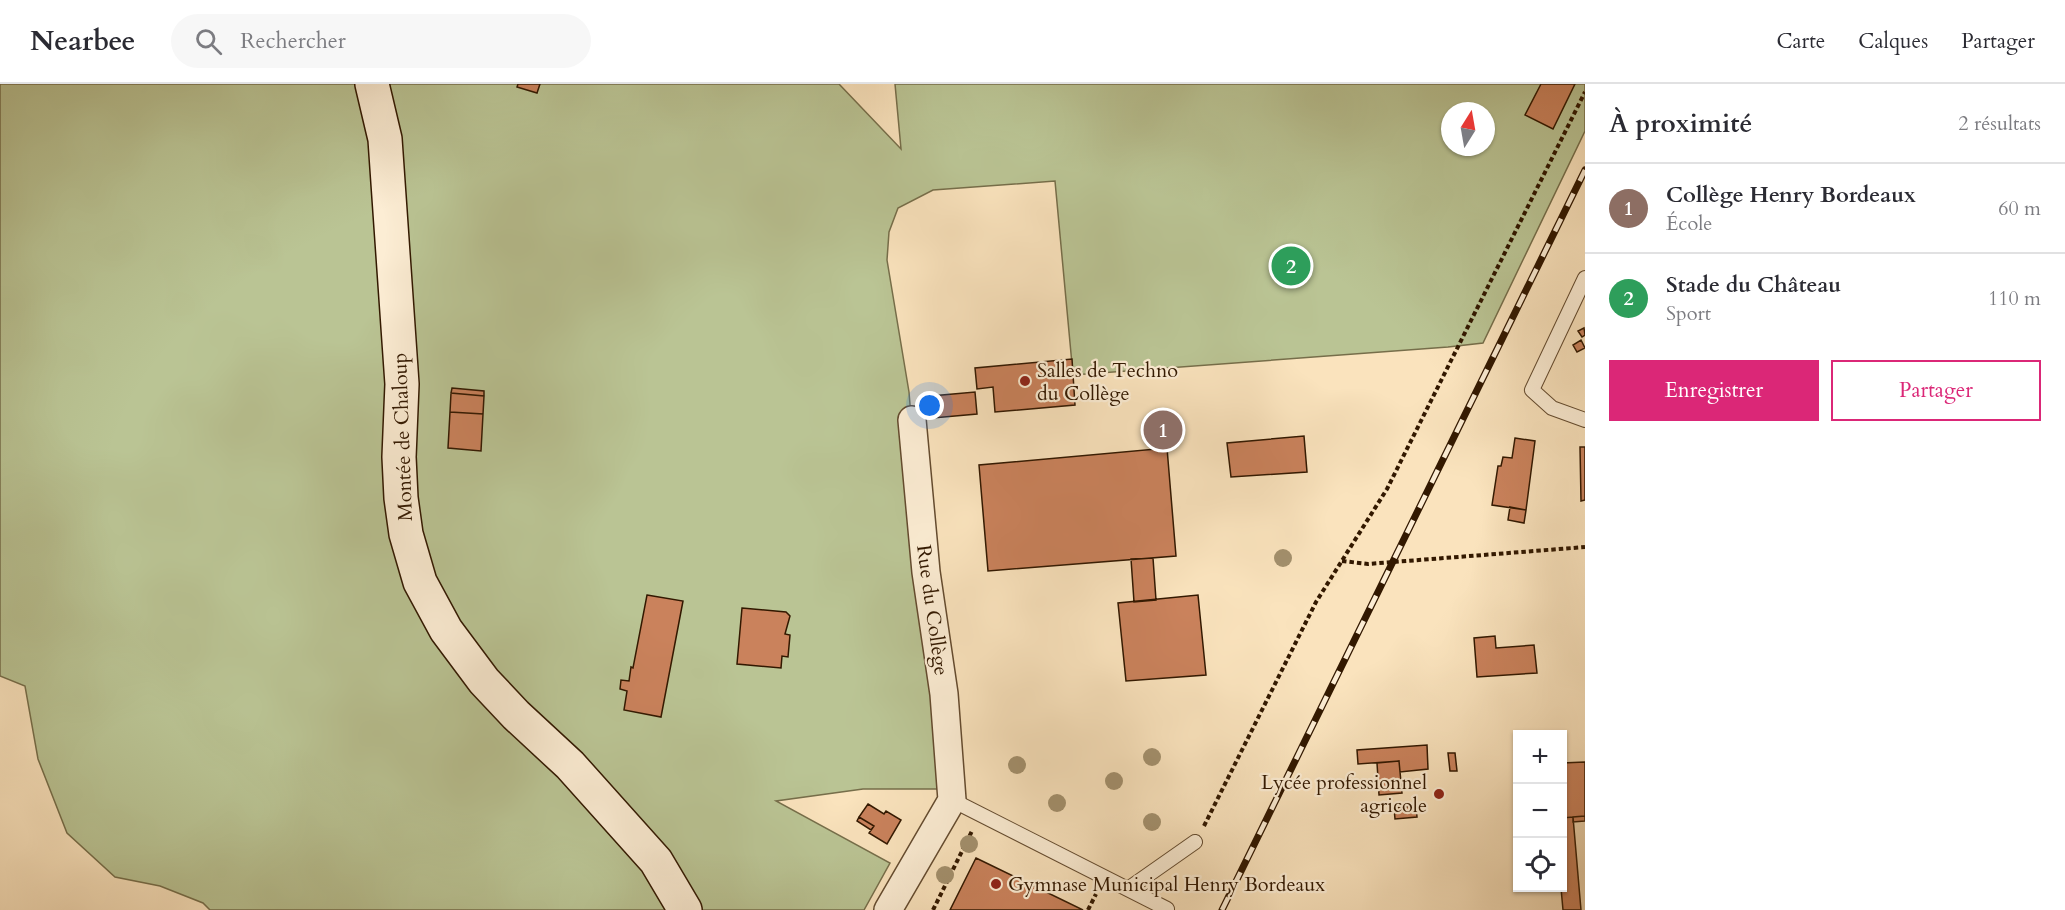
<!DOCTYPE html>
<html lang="fr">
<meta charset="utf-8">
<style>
body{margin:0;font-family:Cardo,serif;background:#f7f7f7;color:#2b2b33}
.controls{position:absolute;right:18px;bottom:18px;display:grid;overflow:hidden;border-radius:0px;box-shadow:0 2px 4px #0004}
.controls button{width:54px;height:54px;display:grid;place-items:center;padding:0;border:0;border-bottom:2px solid #e1e1e2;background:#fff;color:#2b2b33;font:30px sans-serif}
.compass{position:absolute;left:1441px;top:18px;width:54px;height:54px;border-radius:50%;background:#fff;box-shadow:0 2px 4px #0004;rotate:11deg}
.you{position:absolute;left:930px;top:322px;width:21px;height:21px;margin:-15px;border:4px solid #fff;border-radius:50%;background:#1a73e8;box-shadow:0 0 0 9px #1a73e833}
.badge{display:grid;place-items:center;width:39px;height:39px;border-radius:50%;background:#db2777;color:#fff;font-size:20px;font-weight:700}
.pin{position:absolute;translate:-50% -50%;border:3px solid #fff;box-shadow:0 2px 6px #0006}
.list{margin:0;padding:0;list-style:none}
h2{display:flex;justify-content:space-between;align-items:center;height:78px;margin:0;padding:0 24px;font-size:26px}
h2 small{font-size:20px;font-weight:400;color:#7c7c81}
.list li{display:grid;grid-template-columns:39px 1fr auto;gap:18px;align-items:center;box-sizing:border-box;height:90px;padding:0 24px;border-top:2px solid #e1e1e2}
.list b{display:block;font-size:22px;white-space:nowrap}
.list p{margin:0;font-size:20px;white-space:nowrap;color:#7c7c81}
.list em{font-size:20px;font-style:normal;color:#7c7c81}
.actions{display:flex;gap:12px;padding:18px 24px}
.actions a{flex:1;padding:14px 0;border:2px solid #db2777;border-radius:0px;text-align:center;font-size:21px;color:#db2777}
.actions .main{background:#db2777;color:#fff}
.icon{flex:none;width:33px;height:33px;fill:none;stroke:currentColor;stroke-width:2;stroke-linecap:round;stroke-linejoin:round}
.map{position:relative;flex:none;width:1585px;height:826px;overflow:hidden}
header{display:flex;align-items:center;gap:36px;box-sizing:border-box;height:84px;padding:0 30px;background:#fff;border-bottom:2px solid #e1e1e2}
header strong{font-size:28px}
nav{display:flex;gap:33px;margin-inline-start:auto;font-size:21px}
.search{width:420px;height:54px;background:#f7f7f7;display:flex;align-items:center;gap:15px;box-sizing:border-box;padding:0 21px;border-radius:33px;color:#7c7c81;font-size:22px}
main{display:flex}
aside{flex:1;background:#fff}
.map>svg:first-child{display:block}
.green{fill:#bac494;stroke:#766e4a;stroke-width:1.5;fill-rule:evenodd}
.building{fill:#ca825c;stroke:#321800;stroke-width:1.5}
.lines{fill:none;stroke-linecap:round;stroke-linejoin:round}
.service-casing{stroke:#644b2f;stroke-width:16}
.minor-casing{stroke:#644b2f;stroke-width:30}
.secondary-casing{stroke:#321800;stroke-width:36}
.path{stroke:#321800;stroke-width:4;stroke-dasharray:4.5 3;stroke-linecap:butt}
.service{stroke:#fcedd4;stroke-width:14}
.minor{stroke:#fcedd4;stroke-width:27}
.secondary{stroke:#fcedd4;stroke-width:33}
.rail-casing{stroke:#321800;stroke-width:7}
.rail{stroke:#fcedd4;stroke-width:4.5;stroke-dasharray:14;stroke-linecap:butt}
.tree{fill:#a3906d}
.poi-dot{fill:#8f2418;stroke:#fcedd4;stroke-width:2}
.labels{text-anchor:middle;stroke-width:4.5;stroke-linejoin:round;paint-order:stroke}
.poi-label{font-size:20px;fill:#321800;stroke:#fcedd4;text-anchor:start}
.street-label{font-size:20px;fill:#321800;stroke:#fcedd4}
</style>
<header>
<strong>Nearbee</strong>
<div class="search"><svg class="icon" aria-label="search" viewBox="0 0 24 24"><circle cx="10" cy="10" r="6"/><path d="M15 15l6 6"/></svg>Rechercher</div>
<nav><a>Carte</a><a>Calques</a><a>Partager</a></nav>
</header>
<main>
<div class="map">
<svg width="1585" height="826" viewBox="0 0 1585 826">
<rect width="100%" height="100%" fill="#fae3bd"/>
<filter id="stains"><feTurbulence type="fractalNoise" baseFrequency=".00333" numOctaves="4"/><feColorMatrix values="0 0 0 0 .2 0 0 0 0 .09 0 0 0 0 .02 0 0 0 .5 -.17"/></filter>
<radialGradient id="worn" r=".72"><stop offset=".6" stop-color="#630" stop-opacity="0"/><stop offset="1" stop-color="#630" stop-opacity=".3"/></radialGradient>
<path class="green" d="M0 0H839L901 65 895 0H1585V47L1483 259 1448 263 1073 291 1055 97 933 106 898 124 889 148 887 176 909 308 941 705H863L776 717 890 779 864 826H210L203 819 160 802 115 793 67 749 38 675 25 602 0 592ZM1450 27H1486V63H1450Z"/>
<path class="building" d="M518 0H540L537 9 517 3Z
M1541 0H1575L1553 45 1525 31Z
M1584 244 1585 251 1582 253 1578 247Z
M1581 256 1585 264 1577 268 1573 261Z
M1072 275 1075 321 995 328 993 303 977 305 975 284Z
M452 304 484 307V312L451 309Z
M975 308 977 330 933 334 931 312Z
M451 309 484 312 483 330 450 328Z
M450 328 483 330 481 367 448 364Z
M1304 352 1307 388 1231 393 1227 359Z
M1515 354 1535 357 1526 426 1492 421 1498 382H1501L1503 373 1512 374Z
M1580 363H1585V416L1581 417Z
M1167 364 1176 472 988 487 979 381Z
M1510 423 1526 426 1524 439 1508 436Z
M1153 474 1156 516 1134 518 1131 475Z
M647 511 683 517 661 633 624 626 627 607 620 605 621 596 629 597 631 583 633 584Z
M1198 511 1206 591 1126 597 1118 519Z
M742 524 786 528 790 532 785 550 790 551 788 573 782 572 781 584 737 580Z
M1495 552 1496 564 1534 561 1537 589 1477 593 1474 554Z
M1427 661 1428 685 1400 688 1399 677 1358 680 1357 666Z
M1448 669H1455L1457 687H1450Z
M1399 677 1402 709 1379 711 1377 679Z
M1585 678V732L1562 734V679Z
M868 720 884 730 886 727 901 736 887 760 869 749 874 742 859 733Z
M1416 722 1417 733 1395 735 1394 724Z
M1585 732V737L1573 738V733Z
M859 733 874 742 871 746 857 737Z
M1573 733 1581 826H1563L1561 804 1562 734Z
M976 774 1083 826H950Z"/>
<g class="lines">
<defs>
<path id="service" d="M1585 194 1532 306 1552 324 1585 336
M952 716 1167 825
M1128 805 1195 758"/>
<path id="minor" d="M888 826 952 716 944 610 926 488 912 336"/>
<path id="secondary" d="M372 0 385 55 402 300 399 373 401 414 406 450 420 498 446 546 484 597 516 631 570 681 656 777 685 826"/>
</defs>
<use href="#service" class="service-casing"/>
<use href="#minor" class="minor-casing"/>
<use href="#secondary" class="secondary-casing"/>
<path class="path" d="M1342 477 1368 480 1585 463
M1204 742 1316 518 1387 405 1585 8
M933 826 972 747
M1088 826 1096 810"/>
<use href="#service" class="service"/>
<use href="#minor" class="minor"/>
<use href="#secondary" class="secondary"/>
<defs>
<path id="rail" d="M1222 826 1585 86"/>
</defs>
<use href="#rail" class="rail-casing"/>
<use href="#rail" class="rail"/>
</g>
<g class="tree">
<circle cx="1283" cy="474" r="9"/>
<circle cx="1152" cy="673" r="9"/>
<circle cx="1017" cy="681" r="9"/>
<circle cx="1114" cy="697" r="9"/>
<circle cx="1057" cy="719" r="9"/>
<circle cx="1152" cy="738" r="9"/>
<circle cx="969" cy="760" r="9"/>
<circle cx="945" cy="791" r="9"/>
</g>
<g class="poi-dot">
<circle cx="1025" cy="297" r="6"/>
<circle cx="1439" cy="710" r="6"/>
<circle cx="996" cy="800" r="6"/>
</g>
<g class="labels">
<g class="poi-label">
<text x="1037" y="293">Salles de Techno<tspan x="1037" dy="23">du Collège</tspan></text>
<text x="1427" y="705" text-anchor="end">Lycée professionnel<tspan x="1427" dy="23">agricole</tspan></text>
<text x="1008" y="807">Gymnase Municipal Henry Bordeaux</text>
</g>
<g class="street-label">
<text transform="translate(402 353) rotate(-92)" y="7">Montée de Chaloup</text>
<text transform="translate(933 526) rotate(82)" y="7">Rue du Collège</text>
</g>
</g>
<rect width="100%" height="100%" filter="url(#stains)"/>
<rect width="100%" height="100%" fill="url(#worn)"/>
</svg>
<div class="controls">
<button>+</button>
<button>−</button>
<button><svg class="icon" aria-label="locate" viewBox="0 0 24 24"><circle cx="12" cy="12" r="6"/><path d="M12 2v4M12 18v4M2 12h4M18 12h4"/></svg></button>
</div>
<svg class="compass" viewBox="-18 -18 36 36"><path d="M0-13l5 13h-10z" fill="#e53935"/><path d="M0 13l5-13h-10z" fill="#7c7c81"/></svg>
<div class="you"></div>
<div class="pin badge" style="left:1163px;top:346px;background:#8d6e63">1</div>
<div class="pin badge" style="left:1291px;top:182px;background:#2e9e5b">2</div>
</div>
<aside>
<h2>À proximité<small>2 résultats</small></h2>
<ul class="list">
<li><span class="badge" style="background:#8d6e63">1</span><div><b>Collège Henry Bordeaux</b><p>École</p></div><em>60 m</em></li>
<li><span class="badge" style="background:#2e9e5b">2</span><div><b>Stade du Château</b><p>Sport</p></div><em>110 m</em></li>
</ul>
<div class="actions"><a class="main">Enregistrer</a><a>Partager</a></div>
</aside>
</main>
